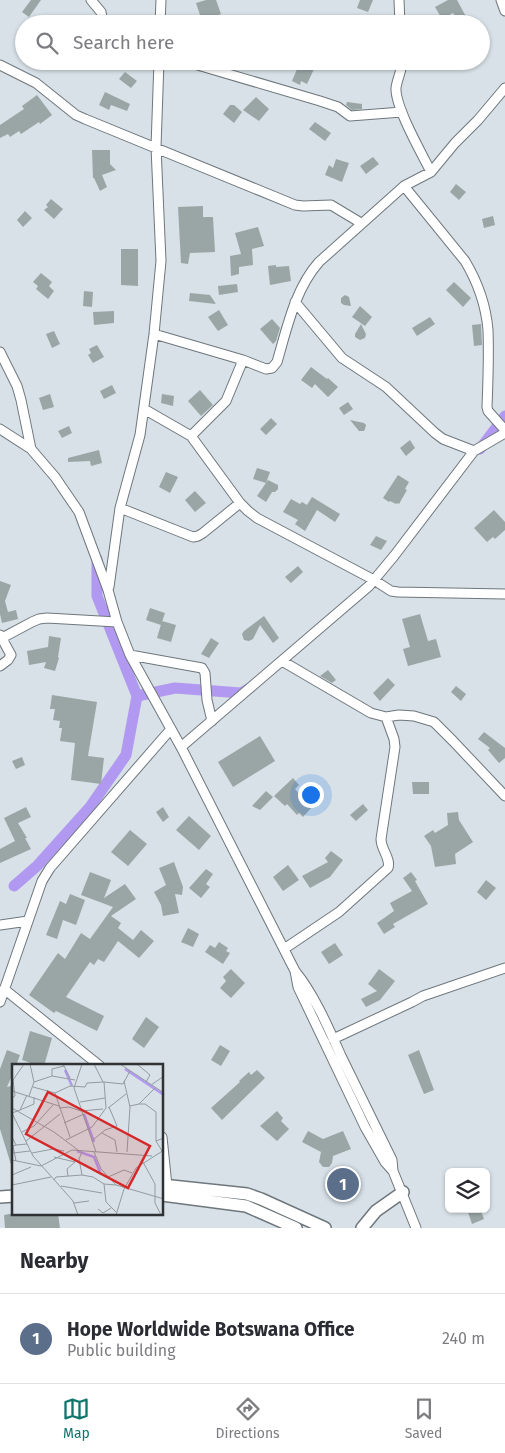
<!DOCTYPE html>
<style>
body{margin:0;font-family:"Fira Sans",sans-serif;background:#f7f7f7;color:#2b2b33}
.controls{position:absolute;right:15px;bottom:15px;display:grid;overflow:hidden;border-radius:8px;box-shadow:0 1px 4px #0004}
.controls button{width:45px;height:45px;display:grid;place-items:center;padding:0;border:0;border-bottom:1px solid #e1e1e2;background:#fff;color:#2b2b33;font:25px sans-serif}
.you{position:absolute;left:310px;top:794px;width:18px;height:18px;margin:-12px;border:4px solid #fff;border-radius:50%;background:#1a73e8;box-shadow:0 0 0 8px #1a73e833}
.badge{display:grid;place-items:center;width:32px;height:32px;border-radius:50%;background:#0f766e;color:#fff;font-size:16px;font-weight:700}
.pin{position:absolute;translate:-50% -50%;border:2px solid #fff;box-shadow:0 1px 5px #0006}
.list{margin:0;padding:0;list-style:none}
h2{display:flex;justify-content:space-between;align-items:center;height:65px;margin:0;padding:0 20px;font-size:21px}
h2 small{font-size:16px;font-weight:400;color:#7c7c81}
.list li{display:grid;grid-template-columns:32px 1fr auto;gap:15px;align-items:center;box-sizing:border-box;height:90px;padding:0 20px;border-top:1px solid #e1e1e2}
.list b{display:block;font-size:19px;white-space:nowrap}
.list p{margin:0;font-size:16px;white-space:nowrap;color:#7c7c81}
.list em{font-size:16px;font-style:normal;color:#7c7c81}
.icon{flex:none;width:28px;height:28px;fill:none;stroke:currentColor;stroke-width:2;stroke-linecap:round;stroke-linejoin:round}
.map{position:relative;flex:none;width:505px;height:1228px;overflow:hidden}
.search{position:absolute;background:#fff;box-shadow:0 1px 4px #0004;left:15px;right:15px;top:15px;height:55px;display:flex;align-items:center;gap:12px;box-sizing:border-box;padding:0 18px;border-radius:28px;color:#7c7c81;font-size:19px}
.sheet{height:155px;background:#fff}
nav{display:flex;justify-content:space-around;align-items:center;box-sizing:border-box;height:70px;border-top:1px solid #e1e1e2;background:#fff;font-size:14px;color:#7c7c81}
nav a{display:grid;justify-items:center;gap:2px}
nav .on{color:#0f766e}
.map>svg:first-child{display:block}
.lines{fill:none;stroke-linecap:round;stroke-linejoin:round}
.canal{stroke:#b199f1;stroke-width:11}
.building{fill:#9aa6a6}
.street-casing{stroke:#6e777c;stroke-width:11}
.secondary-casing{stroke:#6e777c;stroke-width:14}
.street{stroke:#fff;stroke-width:9}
.secondary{stroke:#fff;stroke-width:11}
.inset-river{fill:none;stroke:#b199f1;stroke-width:2.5}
.inset-road{fill:none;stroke:#939b9f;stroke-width:1}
.view{fill:#d62828;fill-opacity:0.15;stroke:#d62828;stroke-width:2.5}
.inset-edge{fill:none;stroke:#2e3234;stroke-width:2.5}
</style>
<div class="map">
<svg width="505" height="1228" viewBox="0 0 505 1228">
<rect width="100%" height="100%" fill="#d7e1e7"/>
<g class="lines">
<path class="canal" d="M480 449 505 416
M137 696 175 688 241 693 250 688
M14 886 37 866 90 807 126 755 137 696 97 596V559"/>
</g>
<path class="building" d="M31 0H41L29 17 22 12Z
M206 0H216L221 14 202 21 196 3Z
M360 0H373L368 12 357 8Z
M448 0H457L470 24H468L457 15 455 16 453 13 442 19 435 7Z
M300 62 314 69 307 84 301 81 300 85 292 81Z
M125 72 137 81 131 88 119 79Z
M105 92 130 104 127 111 111 105 109 110 99 105Z
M37 95 52 115 40 124 39 122 21 134 19 131 10 137 8 134 0 138V125L24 109 22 106Z
M256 97 269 109 259 121 243 110Z
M347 102 362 104V109L352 110 346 105Z
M230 105H234L242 112 234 123 223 114Z
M315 122 331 133 325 141 309 129Z
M92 150H110V164L116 170 102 175 107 187 100 191 94 178H93Z
M373 157 379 164 366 174 360 166Z
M336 159 349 163 342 182 325 175 329 165 333 168Z
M456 184 466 192 459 200 450 192Z
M51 199 63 209 54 219 44 210 48 207 46 205Z
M203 206V217H213L215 252 190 253 188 264 181 263 178 207Z
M25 211 32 218 23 227 17 220Z
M493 216 495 225 484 228 482 219Z
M258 227 264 246 252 249 253 265 239 267V274L231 276 230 256 241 254 235 233Z
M121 249H138V286L121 285Z
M276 265V267L289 266 291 281 270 285 268 266Z
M41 273 52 282 49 286 54 291 48 299 36 289 38 286 33 282Z
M454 282 471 298 463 307 446 290Z
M237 284 238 292 219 295 218 286Z
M84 291 93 292 92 307 83 306Z
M190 293 210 295 216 304 189 301Z
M345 295 349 297 351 306 344 305 341 303V298Z
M360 306 372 317 365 326 352 317Z
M219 310 228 325 218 331 208 317Z
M114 311V323L94 325 93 312Z
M430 317 435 324 417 336 412 328Z
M272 319 280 328 276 341 273 344 260 329Z
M361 324 366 334 365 338 360 340 355 337V334Z
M481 324 482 345 474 346 472 325Z
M54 331 60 344 52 348 46 334Z
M97 345 104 357 93 363 88 355 91 353 89 349Z
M311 367 327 379 328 378 338 387 328 397 315 384 312 388 301 380Z
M112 385 116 393 104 399 100 391Z
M200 390 213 405 201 416 188 401Z
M50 394 54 407 43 410 39 398Z
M162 394 174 396 173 406 161 403Z
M348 402 353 409 344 415 339 408Z
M271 418 277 424 266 435 260 429Z
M350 420 364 423 366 425 365 429 364 431H359Z
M69 426 72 433 62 438 58 431Z
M410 440 415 448 406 456 400 448Z
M99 450 102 463 91 466 90 461 68 462V458Z
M257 468 270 472 266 483 253 479Z
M166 472 178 477 170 493 159 487Z
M398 475 409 482 405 489 407 490 399 504 397 503 396 504 390 501 389 502 383 498Z
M268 480 278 485V489L275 492H272L266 502 257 496Z
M195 491 206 503 195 512 185 500Z
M312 497 340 514 335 522 317 510 305 531 295 524 298 520 283 512 291 499 300 504 302 502 307 505Z
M494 510 505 522V530L495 539 493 537 487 542 474 528Z
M376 536 387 541 381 550 370 545Z
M298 566 303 572 291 583 285 577Z
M0 581 11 585 5 601 8 612 16 610 18 619 2 623 0 614Z
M150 608 165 613 161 625 146 620Z
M420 614 428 641 436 639 441 657 408 666 403 649 410 647 402 619Z
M264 616 279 638 273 643 260 625 253 639 249 641 244 640 242 634 244 631Z
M162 621 176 625 171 642 157 638Z
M49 636 61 638 58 657 59 658 55 671 44 668 46 662 29 665 27 651 48 647Z
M211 638 219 643 209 658 201 654Z
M328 670 336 680 332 683 320 676Z
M388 678 395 685 380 701 373 693Z
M456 686 466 694 461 701 451 692Z
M52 695 97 702 88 756 104 758 101 784 71 780 75 743 60 741 62 728H59L60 721 53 720 55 709H50Z
M484 732 505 748V758L499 763 488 750 490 748 478 739Z
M260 736 275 761 233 787 218 762Z
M22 757 25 765 16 769 12 761Z
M293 778 299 785 295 789 312 807 303 817 299 813 297 815 287 804 285 806 274 796Z
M412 782H429V794H413Z
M266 791 273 797 260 810 252 806Z
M363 804 368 810 356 821 350 815Z
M26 807 31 817 18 823 27 838H25L31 849 0 863V849L15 841 4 818Z
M163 807 169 817 163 822 156 812Z
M458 812 459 820 473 842 455 854 456 864 435 867 431 846 424 836 433 830 435 833 448 825 447 813Z
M189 816 211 836 199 850 176 830Z
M130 830 147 844 128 866 111 852Z
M331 851 343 860 330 877 310 888 302 876 328 862 325 858Z
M174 862 183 887 182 895 175 894 179 913 163 916 161 905 154 892 166 885 159 868Z
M288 865 299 880 283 891 273 877Z
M206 869 213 874 206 884 210 887 201 898 189 888Z
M90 872 111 880 104 898 125 884 136 899 111 916 121 923 118 928 133 940 141 930 154 941 139 958 118 941 104 962 98 959 94 965 90 962 66 997 104 1016 97 1031 56 1011 54 1013 29 995 58 953 65 959 81 933 90 939 113 907 81 895Z
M411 872 417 880 415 881 428 904 393 924 395 927 384 934 377 923 394 911 390 903 412 891 403 878Z
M486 880 496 888 486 900 477 892Z
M70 894 85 900 76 925 63 920 57 939 46 935 60 901 66 904Z
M188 928 199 934 193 947 181 942Z
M219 942 228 948 226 951 230 953 223 964 205 952 210 945 215 948Z
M335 943 343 955 329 964 321 952Z
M231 969 245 983 231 998 220 988 226 981 223 977Z
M379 969 395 981 380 1000 366 1007 361 999 377 991 368 984Z
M146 1017 159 1027 144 1048 132 1039Z
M30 1031 52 1038 44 1066H39L22 1060Z
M220 1045 230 1051 221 1066 211 1060Z
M7 1050 20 1055 16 1066H14V1071L7 1087 14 1085V1167L12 1168 0 1129V1069Z
M419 1050 434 1090 424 1094 408 1055Z
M257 1070 265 1078 222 1120 211 1108 240 1082 239 1081 249 1072 251 1075Z
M277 1111 283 1118 281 1121 289 1129 277 1141 260 1126Z
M308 1131 323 1139 343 1131 351 1149 333 1156 332 1163 329 1167H323L319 1162 321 1152 302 1142Z
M467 1209H480L484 1219 472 1224Z
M14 1213 58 1214 60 1228H5L4 1215Z"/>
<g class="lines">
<defs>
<path id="street" d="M91 0 101 12 103 24
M399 0 400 24
M501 0 505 11
M160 24 161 0
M184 61 320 101 338 107 350 116 402 112
M402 61C402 71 397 79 396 88 395 107 422 154 431 172
M0 65 36 83 76 115 85 119 295 205 303 206 331 205 361 223
M404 186 465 261C477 281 486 306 488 330 489 355 488 382 487 407L488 411 505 430
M295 302 342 358 386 387 435 433 443 439 474 451
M154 334 243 360
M0 352 17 386 21 400 31 449
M144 409 191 436 240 503 248 511 257 518 374 580 391 591 398 592 505 594
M0 429 31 449 55 477 79 512 108 590 117 622 130 655 181 747 295 971C314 994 329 1029 341 1056L392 1160 393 1171 416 1228
M191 436 226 401 243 360 266 369 272 368 277 362C287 328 295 289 319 262L404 186 431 172 455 143 478 120 505 88
M120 508 193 537 198 536 203 533 240 503
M109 587 120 508 140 435 154 334 161 261 156 147 159 61
M0 635 11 655 8 660 0 666
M2 638 32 622 39 619 47 618 117 622
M130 655 202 668 205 673 207 700 212 721
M282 661 371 713 386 717 399 715 414 716 434 722 453 741 505 796
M181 747 369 586 394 556 474 451 505 433
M0 925 28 921
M284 949 339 912 388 868C391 858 381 850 381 839L395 747 394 739 386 717
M295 971 298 987 365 1127 385 1162 393 1171
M4 989 100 1066
M0 1002 42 881 50 868 171 729
M333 1039 412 1002 423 996 505 968
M162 1137 167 1186 165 1191"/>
<path id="secondary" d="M162 1185 247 1194 261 1199 325 1228
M162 1195 246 1206 296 1228
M0 1197 14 1196
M362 1228 376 1211 403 1192"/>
</defs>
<use href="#street" class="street-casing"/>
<use href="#secondary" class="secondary-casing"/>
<use href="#street" class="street"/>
<use href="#secondary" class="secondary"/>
</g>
<g transform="translate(12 1064)">
<rect width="151" height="151" fill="#d7e1e7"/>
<path class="inset-river" d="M113 5 152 31M53 6 60 22M72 50 82 78M65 87 82 93 88 108"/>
<path class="inset-road" d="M51 0 58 14M70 0 62 24 84 88M82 0 91 18M108 0 152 29M125 0 138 11 134 18M40 12V5L52 2M112 17 118 43 115 88M22 18 40 12 63 16M139 21 152 12M21 23 43 29 58 22 73 23 75 19 92 18M0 27 47 42M43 29 58 73M17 32 22 18 18 0M0 34 3 32 1 16 12 0M68 38 93 34M127 40H133L144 48V77M118 42 127 40 143 24M0 44 42 68 66 86M47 44 57 43 69 47 91 45M96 44 114 30M8 46 22 40V33M0 49 8 46 15 31M0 49 21 92 61 137 66 151M52 59 72 50M10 68 22 62 41 41M90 69 103 76 105 88M0 73 4 81 15 80M54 76 80 63 94 44 92 18 111 20 118 7M81 76 93 66 105 62 97 43M14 77 48 50M150 87 144 77 152 74M82 88 89 105 104 121 152 135M1 89 18 87M20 89 41 85 52 87M42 93 63 98M0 96 29 102 60 86 140 92M4 97 1 82 4 81M131 98 143 120V139L149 151M0 111 19 103M70 111 67 95 70 88M56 112 55 105 63 98M96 113 112 106 120 109M42 116 44 113 70 111 81 113 92 120 104 121M92 120 94 138 104 148M0 121 39 113M49 122 90 129M62 139 77 137M86 145 91 149 99 144M104 151 112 125 124 104 152 86"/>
<path class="view" d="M36 28 138 82 116 124 14 70Z"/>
<rect width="151" height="151" class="inset-edge"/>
</g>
</svg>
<div class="controls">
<button><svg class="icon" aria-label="layers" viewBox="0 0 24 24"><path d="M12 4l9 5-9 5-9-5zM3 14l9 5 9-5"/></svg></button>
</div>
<div class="you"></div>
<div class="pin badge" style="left:343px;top:1184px;background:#5c6f8a">1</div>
<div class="search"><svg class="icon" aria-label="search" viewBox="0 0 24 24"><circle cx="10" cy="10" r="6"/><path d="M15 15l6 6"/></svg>Search here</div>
</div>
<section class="sheet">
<h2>Nearby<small></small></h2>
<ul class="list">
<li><span class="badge" style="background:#5c6f8a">1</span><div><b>Hope Worldwide Botswana Office</b><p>Public building</p></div><em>240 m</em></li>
</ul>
</section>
<nav>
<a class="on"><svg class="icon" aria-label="map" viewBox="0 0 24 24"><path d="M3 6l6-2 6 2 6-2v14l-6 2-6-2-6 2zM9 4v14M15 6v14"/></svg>Map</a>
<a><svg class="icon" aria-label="directions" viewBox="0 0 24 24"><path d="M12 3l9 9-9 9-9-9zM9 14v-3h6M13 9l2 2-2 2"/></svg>Directions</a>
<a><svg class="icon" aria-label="saved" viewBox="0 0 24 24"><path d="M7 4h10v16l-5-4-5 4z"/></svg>Saved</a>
</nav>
